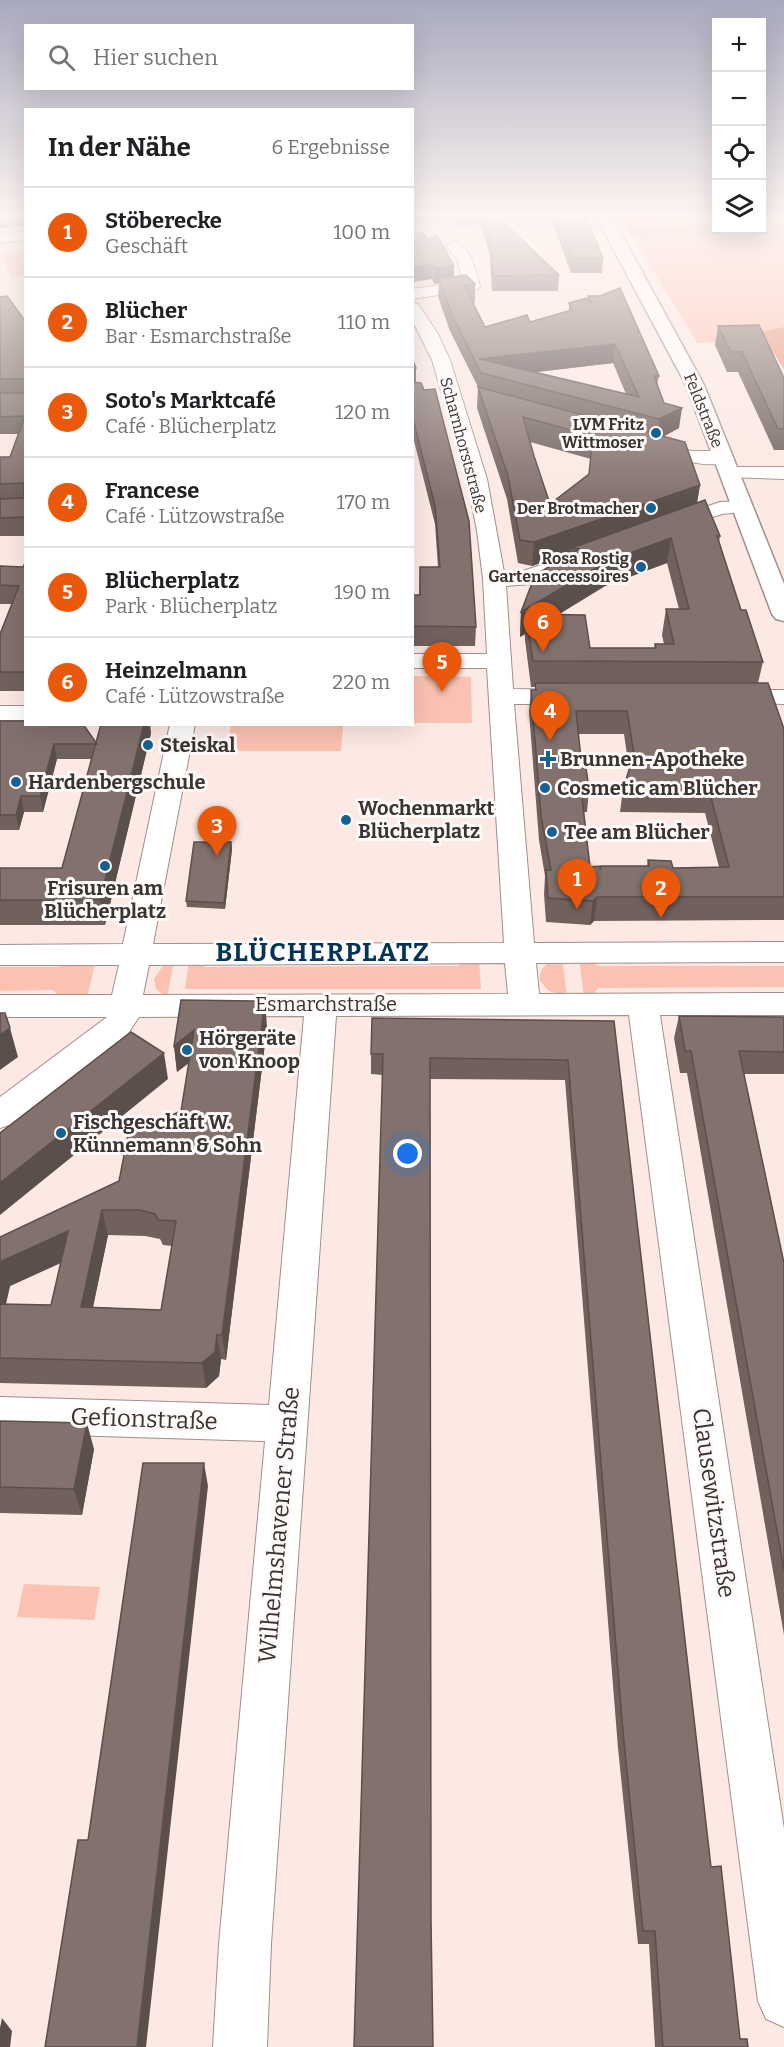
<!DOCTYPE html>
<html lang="de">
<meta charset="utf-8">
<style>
body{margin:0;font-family:Bitter,serif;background:#f6f6f6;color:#202124}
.controls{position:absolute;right:18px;top:18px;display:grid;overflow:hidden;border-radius:0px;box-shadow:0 6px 24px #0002}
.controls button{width:54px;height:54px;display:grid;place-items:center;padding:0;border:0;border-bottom:2px solid #e0e0e0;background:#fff;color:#202124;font:30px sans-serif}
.you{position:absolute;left:408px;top:1154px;width:21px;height:21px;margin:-15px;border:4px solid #fff;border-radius:50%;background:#1a73e8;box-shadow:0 0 0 9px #1a73e833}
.badge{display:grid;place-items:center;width:39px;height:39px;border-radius:50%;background:#ea580c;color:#fff;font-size:20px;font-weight:700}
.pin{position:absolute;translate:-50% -50px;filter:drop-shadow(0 2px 3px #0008)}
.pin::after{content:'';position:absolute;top:32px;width:21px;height:18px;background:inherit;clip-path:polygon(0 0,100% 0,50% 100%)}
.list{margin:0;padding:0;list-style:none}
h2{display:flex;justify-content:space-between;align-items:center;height:78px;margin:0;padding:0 24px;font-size:26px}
h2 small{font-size:20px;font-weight:400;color:#757577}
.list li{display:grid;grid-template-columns:39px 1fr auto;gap:18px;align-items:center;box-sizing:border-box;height:90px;padding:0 24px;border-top:2px solid #e0e0e0}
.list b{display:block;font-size:22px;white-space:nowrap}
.list p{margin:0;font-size:20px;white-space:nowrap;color:#757577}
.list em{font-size:20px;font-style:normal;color:#757577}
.icon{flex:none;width:33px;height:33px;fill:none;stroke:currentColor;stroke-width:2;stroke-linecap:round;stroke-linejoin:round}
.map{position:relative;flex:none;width:784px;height:2047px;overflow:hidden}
.search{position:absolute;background:#fff;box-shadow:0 6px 24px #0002;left:24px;top:24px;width:390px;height:66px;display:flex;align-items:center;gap:15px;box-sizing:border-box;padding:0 21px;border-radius:0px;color:#757577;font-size:22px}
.panel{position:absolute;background:#fff;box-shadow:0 6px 24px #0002;left:24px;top:108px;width:390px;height:618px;border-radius:0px}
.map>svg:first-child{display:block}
.green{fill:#fbc2b1}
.forest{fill:#e8957c}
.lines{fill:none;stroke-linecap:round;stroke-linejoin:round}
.street-casing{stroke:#a08f8a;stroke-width:2}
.secondary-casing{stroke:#a08f8a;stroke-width:3}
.street{fill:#fff;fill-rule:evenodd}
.secondary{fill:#fff;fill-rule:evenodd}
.wall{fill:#70615d;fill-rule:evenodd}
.shaded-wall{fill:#5b4f4c}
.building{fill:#82716c;stroke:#5b4f4c;stroke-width:1.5;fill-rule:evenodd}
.poi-dot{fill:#146194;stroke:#fefaf9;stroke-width:2}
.labels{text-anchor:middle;stroke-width:6;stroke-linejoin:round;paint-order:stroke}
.far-street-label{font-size:16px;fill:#3b3432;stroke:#fefaf9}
.far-poi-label{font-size:16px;font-weight:bold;fill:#3b3432;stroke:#fefaf9;text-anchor:end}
.poi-label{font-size:20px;font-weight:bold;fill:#3b3432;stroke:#fefaf9;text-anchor:start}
.street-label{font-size:20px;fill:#3b3432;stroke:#fefaf9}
.near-street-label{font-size:24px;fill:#3b3432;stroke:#fefaf9}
.district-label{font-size:26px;font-weight:bold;letter-spacing:1.5px;fill:#003557;stroke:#fefaf9}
</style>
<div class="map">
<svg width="784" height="2047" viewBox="0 0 784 2047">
<rect width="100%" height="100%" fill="#fce9e3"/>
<path class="green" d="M629 215 647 221 716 225V230H762V215H784V369L766 341 697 343 620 216Z
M25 252V276L11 277 1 254Z
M413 676 471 677 472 723H413Z
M231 725H343L341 751H227Z
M579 958 600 966H784V987L598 988 591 998H584Z
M479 959 481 989H185L189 960H201L204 967 458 966 466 960Z
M562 959 567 997 549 991 540 981C539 966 549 961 562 959Z
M174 961 167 998 156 989 154 979 162 967Z
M66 964H95L87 997H60L53 990 0 991V967H57Z
M24 1584 100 1587 94 1620 17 1617Z"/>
<path class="forest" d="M629 215 647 221 716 225V230H757L638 238 630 235 620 216Z
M784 327V369L760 332Z"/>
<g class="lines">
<defs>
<path id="street" d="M26 231V240L0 243V235Z
M454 241C472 246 475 271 480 286L478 289 412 299V289L463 282 457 259 446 246Z
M412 302 418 304 438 334 450 360 487 479 504 572H520L579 552 587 553 590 558 587 563 531 584 506 586 513 689 574 690 583 692 586 697 583 702 574 704H514L534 943 784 942V962L536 963 539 994 784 993V1015H660L784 1829V2027L766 2019 758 2001 629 1015 336 1016 271 1944 267 2047H213L219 1944 265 1441 0 1433V1397L269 1405 304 1016 139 1017 127 1035 12 1124 0 1128V1097L107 1017H0V995H112L119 965H0V945L123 944 170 724H195L153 944 504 943 487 668H412V654H487L483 579 477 531 467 479 432 360 412 320ZM505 963 508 994 143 995 149 965Z
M651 440 691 451H723L733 457C721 475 662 455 644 450L641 446 644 442Z
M730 467H784V479L723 477 720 473 723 469Z
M743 501 750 503 753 507 750 511 722 514 671 531 664 529 661 525 664 521 720 502Z
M729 690H784V704L720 702 717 697 720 692Z
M0 706H26V720H0Z"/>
<path id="secondary" d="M595 215H611L704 385 784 584V621L776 619 772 614 686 385Z"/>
</defs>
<use href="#street" class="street-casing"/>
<use href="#secondary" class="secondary-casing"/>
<use href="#street" class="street"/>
<use href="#secondary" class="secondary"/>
</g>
<path class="wall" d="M412 215H585L603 258 602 273H571L550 216 502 221 559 275 558 291H492L490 255 480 224 460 226 455 220 412 224Z
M645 215H688L687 217H647Z
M412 228 421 236V232L454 276 475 284V303H473L485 327 530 322 569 311V303L588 300V296L659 376 657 385 664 403 679 428 664 436 700 485 697 503 720 536 719 542 741 610 763 662 758 683 784 729V920L594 921 590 925 546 922 544 894 545 876 539 840 529 712 531 690H535V687H531L525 640V634L520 637 521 612 571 554V552L532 566 518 563 507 499 477 408 478 387 450 331 438 297 439 283 434 284 432 279 412 282ZM613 363 626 394 535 372ZM530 442 591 459 589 474 550 504ZM667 563 679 609H666L662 635 664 644H655L654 648H590L558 615 605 586ZM578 734H624L629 769 623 789 620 812 705 813 719 867 673 868 648 860 647 866 600 870 590 867 584 812H587L589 789 582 768Z
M0 297 26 322V536H0V457H10L19 434H0Z
M718 326 784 378V450H774L738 372H727L715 345Z
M412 358 416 368V382L476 627 475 646H412V595H419L420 567H438L435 524 412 433Z
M26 561V691H0V634L12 604H0V566L23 567Z
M0 721 96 743 151 733 105 925H0V868H62L92 759H57L43 812H24L19 830H0Z
M231 842 232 849 225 909 187 907 186 901Z
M679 1016 784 1017V1074H744L784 1263V1635L687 1073H680L674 1038Z
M614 1021 711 1867 740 2039 748 2047H655L649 1944H638L618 1748 565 1080 430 1079 371 1074V1054Z
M267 1027 232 1311 226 1360 221 1359 219 1376 206 1388 0 1383V1237L119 1181 181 1111 189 1063 177 1072 174 1046ZM108 1235 145 1236 160 1239 163 1245 172 1246 161 1310 93 1307ZM61 1263 51 1305 6 1304 10 1286Z
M0 1421 94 1449 82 1515 0 1513Z"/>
<path class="shaded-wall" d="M0 215H26V226L0 228Z
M412 215H455V220L412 224Z
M461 215H481L480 224 460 226Z
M488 215H550V216L488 222Z
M432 264V279L412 282V267Z
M454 266V281L439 279V283L434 284V268Z
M615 344 613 363 496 377 479 359Z
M416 368V385L412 386V369Z
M682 408 679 428 657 440 659 419Z
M700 485 696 508 572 548 571 552 532 566 534 542Z
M671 538 667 563 605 586 529 632 526 614 525 634 520 637 521 612 608 561Z
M144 724H150L151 733 105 925 100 900Z
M54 744 57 759 43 812 40 796Z
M21 796 24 812 19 830 16 815Z
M231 842 232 849 225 909 224 903Z
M597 897 594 921 590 925 593 901Z
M265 1001 267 1027 226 1360 222 1335Z
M10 1028 18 1057 0 1070V1035Z
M194 1030 197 1056 177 1072 174 1046Z
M164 1053 168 1079 0 1215V1183Z
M102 1210 108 1235 88 1331 81 1307Z
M68 1231 75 1256 10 1286 0 1326V1270L2 1261Z
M217 1335 221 1359 219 1376 206 1388 202 1363Z
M87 1423 94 1449 82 1515 74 1489Z
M204 1463 208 1486 146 2047H137Z
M2 2018 12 2031 10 2047H0V2028Z"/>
<path class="building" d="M483 215H496L559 275 492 276 490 240Z
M556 215H585L603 258H572Z
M412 228 423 239 421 232 428 239 437 235 454 266 434 268 432 264 412 267Z
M466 275 475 284 464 285 485 327 527 315 530 322 572 310 569 303 586 298 591 303 588 296H600L620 288 659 376H654L664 403 682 408 659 419 481 373 451 312 439 279ZM615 344 639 397 479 359Z
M7 296 26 322V517L0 518V499L24 498V483L0 484V457H10L25 416 0 417V393H25V379H0V297Z
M759 325 784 378V429H778L742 352H731L718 326Z
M412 358 416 368 412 369Z
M412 382 421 383 424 390 435 389 469 521 476 627 412 626V595H420V567H440L435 506 412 415Z
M478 387 685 442 700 485 534 542 520 540 508 476ZM523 417 593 436 589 474 550 504 534 456Z
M705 500 720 536H717L741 610H746L763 662 533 661 526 614 585 615 590 648H656L655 644H674L666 609H689L671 538 608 561 521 612 535 575 579 549 572 548Z
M26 561V672H0V634L19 586 0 585V566L23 567Z
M535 683H768L784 729V897H597L593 901 548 898 546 870H551L541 816 531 690H536ZM576 711H627L634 754 623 789 709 790 729 867 673 868 671 861 648 860 649 866H601L600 870V866L590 867 581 789H589L586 768H582Z
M0 721H26V724H83L97 744H54L40 796H21L16 815H0Z
M101 724H144L100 900H0V868H62Z
M194 842H231L224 903 186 901Z
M181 1000 265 1001 222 1335H217L215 1352 202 1363 0 1358V1304L51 1305 68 1231 2 1261 0 1270V1237L119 1181 128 1135 137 1120 159 1121 181 1111 194 1030 174 1046ZM102 1210H140L155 1214 158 1220 176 1221 161 1310 81 1307Z
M0 1013H5L10 1028 0 1035Z
M679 1016 784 1017V1052L739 1051 784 1263V1570L691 1051H685Z
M372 1018 614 1021 711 1867 721 1866 740 2039H747L748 2047H663L655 1931H643L623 1732 568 1060 430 1058 431 1920 433 2047H354L383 1054H371Z
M131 1032 164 1053 0 1183V1133Z
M0 1421 87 1423 74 1489 0 1487Z
M143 1463H204L137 2047H45L78 1840H88Z"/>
<linearGradient id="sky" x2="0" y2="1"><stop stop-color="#a9a9be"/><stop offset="0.43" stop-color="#fef5f2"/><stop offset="1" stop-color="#fef5f2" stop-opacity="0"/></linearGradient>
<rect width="784" height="502" fill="url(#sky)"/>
<g class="poi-dot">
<circle cx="656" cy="433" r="6"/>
<circle cx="651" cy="508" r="6"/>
<circle cx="641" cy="567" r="6"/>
<circle cx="148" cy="745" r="6"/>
<path d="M545 750h6v6h6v6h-6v6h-6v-6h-6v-6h6z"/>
<circle cx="16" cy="782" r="6"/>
<circle cx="545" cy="788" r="6"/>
<circle cx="346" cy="820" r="6"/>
<circle cx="552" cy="832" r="6"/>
<circle cx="105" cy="866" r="6"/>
<circle cx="187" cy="1050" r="6"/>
<circle cx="61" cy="1133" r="6"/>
</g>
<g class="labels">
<g class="far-street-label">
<text transform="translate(704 410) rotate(68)" y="6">Feldstraße</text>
<text transform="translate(464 445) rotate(75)" y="6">Scharnhorststraße</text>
</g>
<g class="far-poi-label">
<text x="644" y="430">LVM Fritz<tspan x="644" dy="18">Wittmoser</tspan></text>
<text x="639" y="514">Der Brotmacher</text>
<text x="629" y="564">Rosa Rostig<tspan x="629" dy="18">Gartenaccessoires</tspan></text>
</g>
<g class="poi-label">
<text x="160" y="752">Steiskal</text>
<text x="560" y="766">Brunnen-Apotheke</text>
<text x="28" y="789">Hardenbergschule</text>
<text x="557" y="795">Cosmetic am Blücher</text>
<text x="358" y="815">Wochenmarkt<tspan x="358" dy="23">Blücherplatz</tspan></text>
<text x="564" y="839">Tee am Blücher</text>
<text x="105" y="895" text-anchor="middle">Frisuren am<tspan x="105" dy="23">Blücherplatz</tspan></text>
<text x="199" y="1045">Hörgeräte<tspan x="199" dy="23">von Knoop</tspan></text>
<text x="73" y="1129">Fischgeschäft W.<tspan x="73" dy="23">Künnemann &amp; Sohn</tspan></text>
</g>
<g class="street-label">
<text x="326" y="1011">Esmarchstraße</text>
</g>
<g class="near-street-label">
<text transform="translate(144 1419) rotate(2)" y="8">Gefionstraße</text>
<text transform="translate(714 1503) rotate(82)" y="8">Clausewitzstraße</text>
<text transform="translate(279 1525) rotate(-85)" y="8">Wilhelmshavener Straße</text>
</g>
<g class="district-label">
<text x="323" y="961">BLÜCHERPLATZ</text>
</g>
</g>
</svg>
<div class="controls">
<button>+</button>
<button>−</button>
<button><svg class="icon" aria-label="locate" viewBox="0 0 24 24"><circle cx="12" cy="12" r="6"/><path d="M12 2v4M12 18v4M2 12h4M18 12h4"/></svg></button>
<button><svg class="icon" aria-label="layers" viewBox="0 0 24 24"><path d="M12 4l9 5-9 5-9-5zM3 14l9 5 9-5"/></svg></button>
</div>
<div class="you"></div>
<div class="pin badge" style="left:577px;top:909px">1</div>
<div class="pin badge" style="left:661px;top:918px">2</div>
<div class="pin badge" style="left:217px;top:856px">3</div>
<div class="pin badge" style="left:550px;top:741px">4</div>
<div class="pin badge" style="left:442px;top:692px">5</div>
<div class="pin badge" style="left:543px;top:652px">6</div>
<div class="search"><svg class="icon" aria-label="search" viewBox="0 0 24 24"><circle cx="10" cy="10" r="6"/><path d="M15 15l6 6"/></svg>Hier suchen</div>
<section class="panel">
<h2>In der Nähe<small>6 Ergebnisse</small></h2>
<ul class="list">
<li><span class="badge">1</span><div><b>Stöberecke</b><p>Geschäft</p></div><em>100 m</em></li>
<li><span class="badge">2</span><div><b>Blücher</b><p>Bar · Esmarchstraße</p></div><em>110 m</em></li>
<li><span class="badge">3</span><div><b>Soto's Marktcafé</b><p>Café · Blücherplatz</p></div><em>120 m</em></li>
<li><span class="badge">4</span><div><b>Francese</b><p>Café · Lützowstraße</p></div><em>170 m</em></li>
<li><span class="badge">5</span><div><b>Blücherplatz</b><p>Park · Blücherplatz</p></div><em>190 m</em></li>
<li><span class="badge">6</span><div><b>Heinzelmann</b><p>Café · Lützowstraße</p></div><em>220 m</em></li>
</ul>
</section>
</div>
